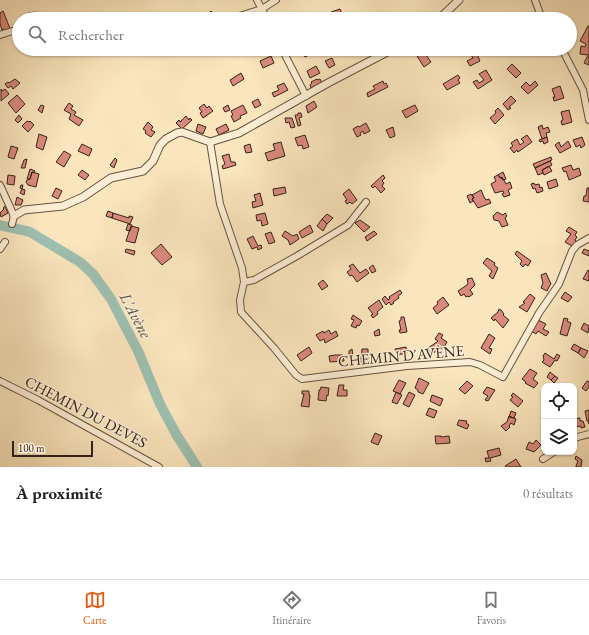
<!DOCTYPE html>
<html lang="fr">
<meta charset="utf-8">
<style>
body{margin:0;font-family:"EB Garamond",serif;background:#f6f6f6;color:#202124}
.controls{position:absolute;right:12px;bottom:12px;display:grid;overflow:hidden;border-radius:8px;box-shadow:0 1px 3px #0004}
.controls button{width:36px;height:36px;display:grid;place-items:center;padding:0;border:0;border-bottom:1px solid #e0e0e0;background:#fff;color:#202124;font:20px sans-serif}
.scale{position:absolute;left:12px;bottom:10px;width:81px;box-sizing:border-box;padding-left:4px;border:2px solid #352218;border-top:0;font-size:11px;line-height:14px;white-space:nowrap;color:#352218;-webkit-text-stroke:3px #fceed4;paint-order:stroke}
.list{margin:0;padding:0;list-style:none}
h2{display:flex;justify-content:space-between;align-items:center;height:52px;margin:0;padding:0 16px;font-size:17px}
h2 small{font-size:13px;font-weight:400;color:#757577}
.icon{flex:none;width:22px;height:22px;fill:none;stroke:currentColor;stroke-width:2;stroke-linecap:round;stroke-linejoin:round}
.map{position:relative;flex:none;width:589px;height:467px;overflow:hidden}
.search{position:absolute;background:#fff;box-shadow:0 1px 3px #0004;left:12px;right:12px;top:12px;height:44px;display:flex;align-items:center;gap:10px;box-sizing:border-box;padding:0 14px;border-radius:22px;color:#757577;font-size:15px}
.sheet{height:112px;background:#fff}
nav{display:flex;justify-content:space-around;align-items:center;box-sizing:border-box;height:56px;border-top:1px solid #e0e0e0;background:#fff;font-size:11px;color:#757577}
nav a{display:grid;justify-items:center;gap:2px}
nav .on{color:#ea580c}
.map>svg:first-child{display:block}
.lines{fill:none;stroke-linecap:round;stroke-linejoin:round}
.river{stroke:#9ebfb0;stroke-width:10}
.building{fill:#da8a7d;stroke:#352218}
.minor-casing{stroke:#665341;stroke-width:8}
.tertiary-casing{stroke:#665341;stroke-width:9}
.minor{stroke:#fceed4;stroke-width:6}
.tertiary{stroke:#fceed4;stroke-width:7}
.labels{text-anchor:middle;stroke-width:3;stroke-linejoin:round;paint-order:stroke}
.street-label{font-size:15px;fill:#352218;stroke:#fceed4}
.water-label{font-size:16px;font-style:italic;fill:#545146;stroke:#fceed4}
</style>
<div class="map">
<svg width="589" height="467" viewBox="0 0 589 467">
<rect width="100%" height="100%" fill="#fae5bd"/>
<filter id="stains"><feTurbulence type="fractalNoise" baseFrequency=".005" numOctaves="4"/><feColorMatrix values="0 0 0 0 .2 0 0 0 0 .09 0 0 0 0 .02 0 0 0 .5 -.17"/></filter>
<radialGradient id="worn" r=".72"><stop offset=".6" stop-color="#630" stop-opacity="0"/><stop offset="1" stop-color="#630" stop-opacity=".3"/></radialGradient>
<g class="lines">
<path class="river" d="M0 225C10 228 20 229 30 232L80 262 93 274 111 299 138 351 160 404 176 434 197 467"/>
</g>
<path class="building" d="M340 9 343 16 339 18V19H334L331 12Z
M3 11 11 31 5 32 4 29 2 30 0 24V13Z
M211 11 214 14 208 19 205 16Z
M35 12 39 13 38 17 28 19V13Z
M360 14 363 19H355L354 17Z
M588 26H589V65L584 63 588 55 580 54 581 46 585 47 586 44 580 41Z
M306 49H311L313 53 305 57 302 51Z
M475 49 480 61 470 66 467 61 473 58 469 52Z
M496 49H506V50L501 54Z
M424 52 431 62 424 67 417 56Z
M271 56 274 63 263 68 260 61Z
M332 58 335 65 329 68 325 61Z
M512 64 521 73 516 78 507 69Z
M316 66 320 73 310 78 307 71Z
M486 70 492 80 478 89 473 82 477 80 479 83 484 80 479 74Z
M241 73 244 79 233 86 230 80Z
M458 75 460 78 458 80 460 83 447 90 443 84Z
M15 79 20 83 13 89 11 86 8 88 5 84 8 82 9 83Z
M317 79 318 80 320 79 322 83 311 88 310 85 312 83 311 82Z
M383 81 384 84 386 83 388 87 368 97 367 93 375 89 373 86Z
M535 81 538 85 528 94 521 87 526 82 530 86Z
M284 83 288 90 274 97 272 93 279 90 277 86Z
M560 86 564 98 554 101 553 97H555L552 89Z
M1 89 2 91 5 89 9 94 1 101Z
M17 95 25 104 16 113 8 103Z
M511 96 516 101 509 107 511 108 508 110 503 104Z
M258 99 261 105 255 108 252 102Z
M314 101 317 107 308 113 306 106Z
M69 103 73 106 71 109 76 112 74 115 83 120 79 126 69 119 71 114 64 110Z
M204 104 207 108 209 106 213 111 203 118 200 113 202 112 199 108Z
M41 105 44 106 42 113 38 110Z
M228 105 230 110 225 112 223 108Z
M243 105 247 113 240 116 241 118 234 122 231 116 233 115 231 111Z
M415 105 418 111 406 118 402 111Z
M498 108 504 115 495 124 490 118 496 113 495 111Z
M569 110 572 122 562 125 561 121 563 120 561 112Z
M298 113H301L302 117 299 118 301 125 298 126 295 115H298Z
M19 115 22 119 18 123 15 120Z
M186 116 189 120 190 118 192 120 182 129 176 123 179 120 180 122Z
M285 118H292L295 127 291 128 289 122 286 123Z
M27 121 29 122 30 121 34 125 28 132 22 126Z
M148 122 153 127 151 130 155 132 151 137 145 133 146 131 143 129Z
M366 123 370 131 364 134 363 131 360 133 361 135 357 137 353 129 358 126 359 127Z
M198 124 206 127 203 134 196 131Z
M226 124 229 130 219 135 216 129Z
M542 125 543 129 548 127 550 132 546 133 547 137 542 139 538 127Z
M393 127 395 136 390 138 386 130Z
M39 134 47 137 43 150 36 147Z
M305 135 309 147 303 149 302 145 298 146 295 138Z
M527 135 532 142 518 152 517 150 514 153 510 148 513 146 511 143 517 139 520 145 524 142 521 139Z
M547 137 548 142 544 144 543 141 540 142 539 140Z
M582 137 585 145 581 148 580 145 576 147 573 140Z
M568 141 571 147 560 153 555 145 559 142 561 147Z
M281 142 285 156 268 161 265 153 275 150 273 144Z
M82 144 92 149 89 156 78 151Z
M250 144 252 152 246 153 244 146Z
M11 146 18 148 14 159 8 157Z
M64 151 71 155 64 167 56 162Z
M229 154 231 162H235L236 165 223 169 222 166 225 164 222 156Z
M551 157 552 160 535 168 533 164Z
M115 158 117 160 114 168 110 165Z
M27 159 25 168H21L24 160Z
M550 161 552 165 542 170 543 173 538 175 535 168Z
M571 165 573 170 579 168 581 175 569 180 566 171 564 172 562 168Z
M549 166 552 171 544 175 542 170Z
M30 169 35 171 34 173 32 172 30 179H27Z
M82 170 89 175 85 180 78 175Z
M32 172 39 174 36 187 28 185 26 182 27 180 30 179Z
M503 172 506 179 503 180 498 175Z
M8 175 15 176 14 185 7 184Z
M383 175 385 178 382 181 384 183 382 186 385 189 381 193 375 186 373 188 371 186Z
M498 175 500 178 502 177 503 180H504L506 184 510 182 512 188 508 190 510 195 504 197 502 194 504 193 503 191 495 193 491 184 496 181 494 177Z
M556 179 558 186 549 189 547 182Z
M534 183 535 185 539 184 540 188 542 187 543 191 537 193 535 188 533 189 531 184Z
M21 185H23L22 189 25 190 24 195 20 193 22 189 20 188Z
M285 187 286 193 274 196 273 189Z
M56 188 62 191 58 199 52 196Z
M587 188H589V202L583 201 584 196H586Z
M349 189 357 200 352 204 350 202 347 204 345 201 347 200 343 194Z
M481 190 484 197 486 200 489 199 491 203 478 208 472 199 474 198 472 195Z
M260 193 263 205 253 208 252 202 256 201 254 195Z
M471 194 474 198 472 199 473 201 470 203 467 196Z
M17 197 23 200 21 205H15Z
M5 206 8 213 1 217 0 213 4 209 3 208Z
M108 211 113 213 112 218 106 216Z
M497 212 503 215 505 213 507 216 505 218 508 225 502 227 499 221 494 220 493 216Z
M113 213 129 218V216L133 217 130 224 112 218Z
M265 213 268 224 262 226 261 220 257 221 256 215Z
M327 214 333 218 327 224 322 219Z
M322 219 327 224 323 231 317 226Z
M360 220 370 227 364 232 355 223Z
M128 224 132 225 130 231 126 230Z
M310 225 313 232 302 238 299 232Z
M131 226 139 228 135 243 126 241Z
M569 227 577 232 575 235 577 237 575 240 577 242 572 246 565 242 571 234 566 231Z
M285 231 293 236 297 234 299 239 290 245 288 240 282 236Z
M374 231 377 234 367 241 365 237Z
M271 232 275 242 269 244 265 234Z
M253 236 258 246 261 245 262 248 258 250 257 247 252 249 247 239Z
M161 244 172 257 162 265 151 253Z
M126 249 135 251 134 255 125 252Z
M584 249 589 251V256L582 253Z
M517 251 531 261 528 266 525 264 523 267 520 264 522 261 515 254Z
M487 258 495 263 494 265 498 268 493 279 489 276 492 271 483 263Z
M353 264 360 273 366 269 369 273 357 282 352 275 350 276 347 272 351 269 349 266Z
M373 265 376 271 372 273 369 268Z
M588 270 589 271V281L583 279Z
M546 273 551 284 550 285 547 291 541 288 543 283 541 275Z
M472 278 475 285 470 290 473 294 469 297 468 296 466 297 464 294 461 296 458 291 467 285 468 283 467 279Z
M323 280 328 286 322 290 318 284Z
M400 290 402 293 398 296 399 298 393 302 394 303 391 305 389 302 386 305 382 299 385 296 388 300 390 298 389 297Z
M565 292 572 297 568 302 561 298Z
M530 294 535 298 527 312 519 307 525 303 523 302Z
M443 297 449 305 437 314 433 308 438 304 437 302Z
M379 300 383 307 377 312 378 314 373 318 371 315 373 314 368 308Z
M499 309 501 310 504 314 503 315 509 320 503 328 495 319 494 321 491 318 498 312Z
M353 315 362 321 359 326 357 325 356 328 351 326 354 320 351 319Z
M401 317H404L407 332 400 333 399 330H401L399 321 401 320Z
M564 318 568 319 567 321 571 323 567 336 560 334Z
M538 320 546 324 543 329 549 332 546 336 538 331 536 334 531 331Z
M584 323 589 326 588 333 581 329Z
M379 329 380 335 375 336 374 332Z
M329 330 331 334 336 331 338 336 325 343 324 339 320 341 316 335 323 331 324 333Z
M439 333 443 335 441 338 447 342 444 347 431 354 428 348 437 342 438 341 435 339Z
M489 334 495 338 489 348 492 349 490 354 481 348Z
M574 344 581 348 578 353 571 349Z
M309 347 312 353 301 361 297 355Z
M406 347 407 353 397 355 395 349Z
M581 348 588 351 584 358 578 353Z
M352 349 353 357 349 358V351Z
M362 349H368V359H365V362H359V358L361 359Z
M545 353 554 359 557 354 560 356 557 361 555 360 550 367 542 362 544 360 543 356Z
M335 355H343L344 361 330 362 329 356Z
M530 369 537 373 533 379 538 383 534 388 525 383 526 382 522 379Z
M550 372 555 376 551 380 547 377Z
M555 376 558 378 554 383 551 380Z
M419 378 429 383 423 394 418 392V390L415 388Z
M399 380 406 383 400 394 393 391Z
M467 381 473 386 465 394 459 389Z
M587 381 589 382V387L586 391 582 388Z
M339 385H344L343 390H347V396H337Z
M321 387 329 388 328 396 327 395 326 401 318 400 319 390H320Z
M487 387 495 390 488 401 485 400 488 396 483 393Z
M302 391H309V395H310L309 407 301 406 304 394H302Z
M396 392 402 395 397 404 392 402Z
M409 392 415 395 409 407 403 404Z
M513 393 523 401 518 407 510 400 513 397 511 396Z
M432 395 443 399 440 406 430 401Z
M429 408 437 411 434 418 426 415Z
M589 410V424L588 421H587L585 411Z
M511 411 516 413 514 418 509 417Z
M509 416 516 419 514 425 511 423 509 426 510 427 506 431 501 426 507 422Z
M580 418V421H583L585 427 581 428V426L574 427V419Z
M459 420 467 421 466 423 469 425 467 429 457 425Z
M375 433 382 436 378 445 371 442Z
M435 436H441V437L449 436 450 443 436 444Z
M536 440 541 445 534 452 526 449 529 442 533 444Z
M499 448 501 455 490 458 491 461 486 462 485 458H489L487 451Z
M576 456 582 460 581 467H576V466L578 461 575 459Z
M516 459 521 467H506L505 466Z"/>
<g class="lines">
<defs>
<path id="minor" d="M257 0 267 19
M535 0 542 19
M229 19 262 9 276 0
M0 35 19 29
M282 49 306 96
M562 49 583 90 589 120
M210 142 220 204 242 268 244 282 240 300 241 312 274 348 296 375 302 379 407 366 470 362 480 365 503 377 539 313 559 284 572 251 577 245 589 238
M0 185 14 216 12 224
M0 249 5 242
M244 282 254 280 297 256 348 225 366 202
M0 381 38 400 159 467
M574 438 589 434
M543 459 554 452"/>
<path id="tertiary" d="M439 19 459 0
M14 216 24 210 63 206 83 197 111 178 143 171 153 161 160 145 166 139 177 133 182 132 210 142 239 133 328 83 393 49"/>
</defs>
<use href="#minor" class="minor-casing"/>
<use href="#tertiary" class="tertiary-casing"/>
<use href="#minor" class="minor"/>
<use href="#tertiary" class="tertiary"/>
</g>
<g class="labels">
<g class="street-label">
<text transform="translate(401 356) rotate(-5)" y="5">CHEMIN D'AVÈNE</text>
<text transform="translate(86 412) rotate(28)" y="5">CHEMIN DU DEVES</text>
</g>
<g class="water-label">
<text transform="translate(136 315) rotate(62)" y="6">L'Avène</text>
</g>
</g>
<rect width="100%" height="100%" filter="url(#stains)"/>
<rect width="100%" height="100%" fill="url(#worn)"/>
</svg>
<div class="controls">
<button><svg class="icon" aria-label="locate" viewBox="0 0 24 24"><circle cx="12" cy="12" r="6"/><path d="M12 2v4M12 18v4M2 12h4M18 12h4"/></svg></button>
<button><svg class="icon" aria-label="layers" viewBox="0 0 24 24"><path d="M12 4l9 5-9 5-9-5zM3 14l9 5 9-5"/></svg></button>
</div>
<div class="scale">100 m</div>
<div class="search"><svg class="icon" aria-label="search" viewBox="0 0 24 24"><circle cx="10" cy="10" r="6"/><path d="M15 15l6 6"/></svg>Rechercher</div>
</div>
<section class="sheet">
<h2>À proximité<small>0 résultats</small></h2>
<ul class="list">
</ul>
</section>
<nav>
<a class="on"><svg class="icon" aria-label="map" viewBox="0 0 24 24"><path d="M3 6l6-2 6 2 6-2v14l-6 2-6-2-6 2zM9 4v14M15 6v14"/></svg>Carte</a>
<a><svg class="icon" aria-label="directions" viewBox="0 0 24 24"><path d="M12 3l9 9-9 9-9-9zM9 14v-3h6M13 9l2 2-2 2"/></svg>Itinéraire</a>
<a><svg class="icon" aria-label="saved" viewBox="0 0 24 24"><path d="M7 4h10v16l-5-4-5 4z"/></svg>Favoris</a>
</nav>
